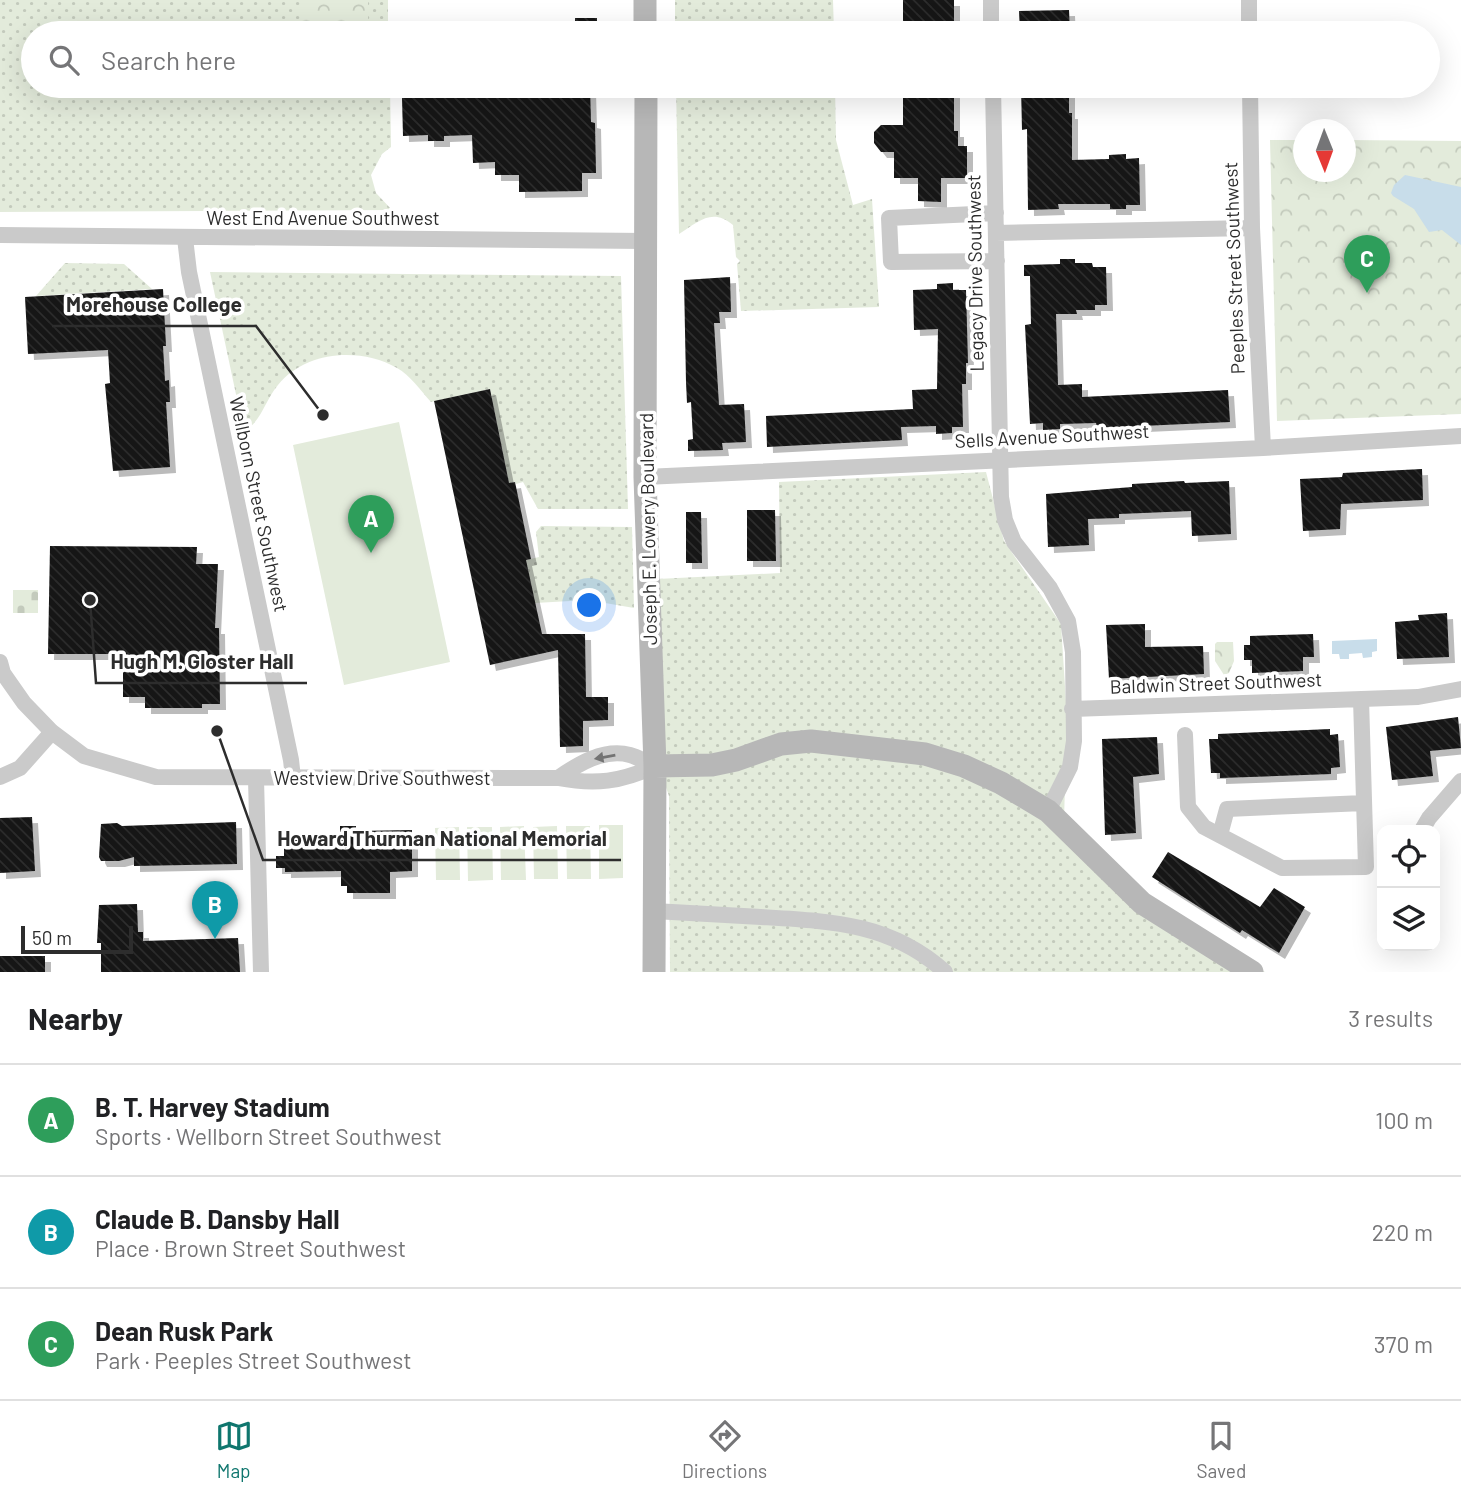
<!DOCTYPE html>
<meta charset="utf-8">
<style>
body{margin:0;font-family:Barlow,sans-serif;background:#f2f2f2;color:#202124}
.controls{position:absolute;right:21px;bottom:21px;display:grid;overflow:hidden;border-radius:14px;box-shadow:0 7px 28px #0002}
.controls button{width:63px;height:63px;display:grid;place-items:center;padding:0;border:0;border-bottom:2px solid #e0e0e0;background:#fff;color:#202124;font:35px sans-serif}
.compass{position:absolute;left:1293px;top:119px;width:63px;height:63px;border-radius:50%;background:#fff;box-shadow:0 7px 28px #0002;rotate:179deg}
.scale{position:absolute;left:21px;bottom:18px;width:112px;box-sizing:border-box;padding-left:7px;border:4px solid #2d2d2d;border-top:0;font-size:19px;line-height:24px;white-space:nowrap;color:#2d2d2d;-webkit-text-stroke:5px #fff;paint-order:stroke}
.you{position:absolute;left:590px;top:606px;width:24px;height:24px;margin:-18px;border:5px solid #fff;border-radius:50%;background:#1a73e8;box-shadow:0 0 0 10px #1a73e833}
.badge{display:grid;place-items:center;width:46px;height:46px;border-radius:50%;background:#0f766e;color:#fff;font-size:23px;font-weight:700}
.pin{position:absolute;translate:-50% -58px;filter:drop-shadow(0 2px 4px #0008)}
.pin::after{content:'';position:absolute;top:37px;width:24px;height:21px;background:inherit;clip-path:polygon(0 0,100% 0,50% 100%)}
.list{margin:0;padding:0;list-style:none}
h2{display:flex;justify-content:space-between;align-items:center;height:91px;margin:0;padding:0 28px;font-size:30px}
h2 small{font-size:23px;font-weight:400;color:#757577}
.list li{display:grid;grid-template-columns:46px 1fr auto;gap:21px;align-items:center;box-sizing:border-box;height:112px;padding:0 28px;border-top:2px solid #e0e0e0}
.list b{display:block;font-size:26px;white-space:nowrap}
.list p{margin:0;font-size:23px;white-space:nowrap;color:#757577}
.list em{font-size:23px;font-style:normal;color:#757577}
.icon{flex:none;width:38px;height:38px;fill:none;stroke:currentColor;stroke-width:2;stroke-linecap:round;stroke-linejoin:round}
.map{position:relative;flex:none;width:1461px;height:972px;overflow:hidden}
.search{position:absolute;background:#fff;box-shadow:0 7px 28px #0002;left:21px;right:21px;top:21px;height:77px;display:flex;align-items:center;gap:18px;box-sizing:border-box;padding:0 24px;border-radius:38px;color:#757577;font-size:26px}
.sheet{height:427px;background:#fff}
nav{display:flex;justify-content:space-around;align-items:center;box-sizing:border-box;height:98px;border-top:2px solid #e0e0e0;background:#fff;font-size:19px;color:#757577}
nav a{display:grid;justify-items:center;gap:4px}
nav .on{color:#0f766e}
.map>svg:first-child{display:block}
.grass{fill:url(#grass-dots)}
.cemetery{fill:url(#cemetery-stones)}
.park{fill:url(#park-crowns)}
.pitch{fill:#e3ebdb}
.water{fill:#c8ddea}
.building{fill:url(#building-back-hatch);filter:url(#shadow)}
.lines{fill:none;stroke-linecap:round;stroke-linejoin:round}
.street{stroke:#cacaca;stroke-width:16}
.secondary{stroke:#b7b7b7;stroke-width:23}
.oneway{fill:#747474}
.labels{text-anchor:middle;stroke-width:7;stroke-linejoin:round;paint-order:stroke}
.street-label{font-size:19px;fill:#2d2d2d;stroke:#fff}
.leader{fill:none;stroke:#2d2d2d;stroke-width:2.5}
.callout-dot{fill:#2d2d2d;stroke:#fff;stroke-width:2.5}
.callout-label{font-size:21px;text-anchor:middle;font-weight:bold;fill:#2d2d2d;stroke:#fff;stroke-width:7;stroke-linejoin:round;paint-order:stroke}
</style>
<div class="map">
<svg width="1461" height="972" viewBox="0 0 1461 972">
<defs>
<pattern id="grass-dots" width="8" height="8" patternUnits="userSpaceOnUse" patternTransform="scale(1.75)"><rect width="8" height="8" fill="#e3ebdb"/><path d="M2 2h.1M6 6h.1" fill="none" stroke="#c3cabc" stroke-width="1.8" stroke-linecap="round"/></pattern>
<pattern id="cemetery-stones" width="16" height="16" patternUnits="userSpaceOnUse" patternTransform="scale(1.75)"><rect width="16" height="16" fill="#e3ebdb"/><path d="M2 7V4a2 2 0 0 1 4 0v3zM10 15v-3a2 2 0 0 1 4 0v3z" fill="#c3cabc"/></pattern>
<pattern id="park-crowns" width="20" height="18" patternUnits="userSpaceOnUse" patternTransform="scale(1.75)"><rect width="20" height="18" fill="#e3ebdb"/><path d="M2 6a3 3 0 1 1 6 0M12 15a3 3 0 1 1 6 0" fill="none" stroke="#c3cabc"/></pattern>
<pattern id="building-back-hatch" width="6" height="6" patternUnits="userSpaceOnUse" patternTransform="scale(1.75)"><rect width="6" height="6" fill="#141414"/><path d="M-1 5l2 2M0 0l6 6M5-1l2 2" fill="none" stroke="#2e2e2e"/></pattern>
<filter id="shadow"><feDropShadow dx="6" dy="6" stdDeviation="0" flood-color="#0004"/></filter>
</defs>
<rect width="100%" height="100%" fill="#fff"/>
<path class="grass" d="M0 0H388V33H33V86H390L391 147 382 154 371 175 376 193 392 210 0 212Z
M675 0H833L834 33H675Z
M676 86H835L836 140 853 205 872 199 879 307 741 311 737 264 740 261 736 257 733 225C712 207 698 222 679 234Z
M65 263 124 264 152 289 36 296Z
M210 272 621 276 628 509H538L523 482 516 484 515 482 509 483 490 389 431 402C421 391 410 375 397 368 360 347 306 351 278 385 264 402 263 419 244 432Z
M986 472 1004 541 1061 624 1067 718 1064 820 1117 870 1177 917 1265 972H670L669 796 651 744 657 579 780 573 779 482Z
M541 526 632 527 634 608 588 600 535 603 526 560 539 557 536 532Z"/>
<path class="cemetery" d="M13 590H38V613H13Z"/>
<path class="park" d="M301 0H368V33H300Z
M1270 140H1303L1304 172H1346V140L1461 141V414L1277 421Z
M1217 642H1233L1234 661 1229 673 1224 675 1215 661V644Z"/>
<path class="pitch" d="M399 422 450 662 344 685 293 445Z
M599 825H623V878L599 879Z
M524 826 526 880H501L500 827Z
M557 826 558 879H534L533 827Z
M566 826H590L591 879H567Z
M459 827 460 880H436L435 828Z
M467 827H492L493 880 468 881Z"/>
<path class="water" d="M1405 175 1461 187V245L1442 230 1429 232 1414 209 1393 196 1391 193 1394 185Z
M1377 639V651L1372 652V657L1363 658 1362 653 1349 654V659H1340L1339 654H1332V641Z"/>
<path class="building" d="M903 0H954V33H903Z
M1069 10 1070 33H1020L1019 11Z
M575 18H597V33H575Z
M474 86H590L591 122 595 123 596 173H582V191L519 192V175H495V162L473 163 472 135 444 136V141H428V135L403 136 402 98 475 96Z
M903 86H954V131H958V146H967V178H941V202L918 201V178H894V152H881L874 143V132L881 125H903Z
M1021 86H1069V113H1072V160L1109 159V155L1126 154V159L1139 158 1140 205H1126V209H1110V204H1058L1059 209 1028 210 1027 129 1022 130Z
M1060 259H1075V263H1092L1093 267H1106L1107 305H1095V310H1076L1077 314H1056L1058 385 1082 384V397L1228 390 1230 422 1097 428 1096 423 1060 424V429L1043 430V423L1030 424 1025 325 1031 324 1030 276H1024V265L1060 264Z
M730 277 731 312H719L720 323H714L719 405 744 404 746 442 722 443 723 450 688 451V440L693 439 691 402 687 403 686 382 684 280Z
M953 283V290H966L968 363H966V384H962L963 427H952V433L936 434V426L901 427 902 440 767 447 766 416 913 409 912 390 937 389 938 329 914 330 913 290 937 289V284Z
M163 289 166 346H163L165 381 169 380 170 402H166L170 467 113 471 105 384 110 383 108 350 28 354 25 297Z
M490 389 509 483 515 482 531 559 526 560 542 634H585L586 697H608V720L583 721V746L560 747 558 650 490 665 434 401Z
M1422 469 1423 500 1341 504 1340 529 1303 531 1300 479 1342 477 1343 473Z
M1184 481 1185 483 1229 481 1231 534 1192 536 1191 511 1119 514V518L1088 519 1089 545 1048 547 1046 494 1132 487V484Z
M747 510H775L776 561H747Z
M686 512H701L702 563H686Z
M50 546 197 547 196 564H218L215 628H219L220 704H202V708H145V697H123V654H48Z
M1447 613 1449 657 1397 659 1395 622 1419 620 1418 615Z
M1145 624V647L1203 646 1204 674 1109 679 1106 625Z
M1313 634 1314 657H1303V671L1252 673V660H1244V645H1250V636Z
M1458 717 1461 748 1430 751 1433 776 1392 780 1386 727Z
M1330 729V735L1338 734 1340 767 1331 768V774L1220 778V773H1211L1209 739H1218V734Z
M1157 737 1159 774 1133 777 1136 833 1105 835 1102 739Z
M32 817 35 871 0 873V818Z
M236 822 237 864 134 866V857L119 861H101L99 857 101 824 117 823 122 826Z
M340 826H356V831L412 830V871L390 872V893H347V886H341V871L285 872V868H276V856H284V836L340 835Z
M1168 852 1260 907 1274 888 1305 907 1279 953 1242 930 1240 933 1152 877Z
M137 904 138 932H143V941L238 938 240 972H101V943H97L99 905Z
M0 956H45V972H0Z"/>
<g class="lines">
<path class="street" d="M991 0V33
M1249 0V33
M993 86 1001 497 1005 520 1014 542 1050 588 1068 621 1073 652 1074 741 1070 767 1048 811
M1250 86 1252 228 1263 448
M996 213 889 218 891 262 997 261
M996 233 1252 228
M0 235 646 241
M185 238 189 272 291 760 293 778
M645 477 1263 448 1461 436
M0 662 3 673 24 703 52 732 84 756 156 777 558 778C595 785 621 782 655 766
M1072 709 1418 697 1461 689
M1185 735 1188 807 1204 827 1282 868 1366 867 1361 699
M0 777 20 768 52 732
M558 778C578 764 604 748 630 755 638 757 647 763 655 766
M256 779 261 972
M1422 830 1429 818 1461 781
M1220 835 1227 809 1364 803
M654 911C689 913 725 915 761 917 830 921 891 923 945 972"/>
<path class="secondary" d="M645 0V33
M646 86 645 477 655 766 654 972
M655 766 712 765 736 760 781 744 811 741 925 754 964 766 1001 783 1048 811 1142 903 1252 972"/>
</g>
<defs><path id="oneway-solid" d="M-6-.8H1V-3.2L6.5 0L1 3.2V.8H-6Z" transform="scale(1.75)"/></defs>
<use class="oneway" href="#oneway-solid" transform="translate(605 757) rotate(170)"/>
<g class="labels">
<g class="street-label">
<text x="323" y="225">West End Avenue Southwest</text>
<text transform="translate(1234 268) rotate(-92)" y="7">Peeples Street Southwest</text>
<text transform="translate(975 273) rotate(-91)" y="7">Legacy Drive Southwest</text>
<text transform="translate(1052 436) rotate(-3)" y="7">Sells Avenue Southwest</text>
<text transform="translate(259 504) rotate(78)" y="7">Wellborn Street Southwest</text>
<text transform="translate(648 529) rotate(-91)" y="7">Joseph E. Lowery Boulevard</text>
<text transform="translate(1216 683) rotate(-2)" y="7">Baldwin Street Southwest</text>
<text x="382" y="785">Westview Drive Southwest</text>
</g>
</g>
<path class="leader" d="M323 415L256 326H52M90 600L96 683H307M217 731L263 860H621"/>
<g class="callout-dot">
<circle cx="323" cy="415" r="7"/>
<circle cx="90" cy="600" r="7"/>
<circle cx="217" cy="731" r="7"/>
</g>
<g class="callout-label">
<text x="154" y="312">Morehouse College</text>
<text x="202" y="669">Hugh M. Gloster Hall</text>
<text x="442" y="846">Howard Thurman National Memorial</text>
</g>
</svg>
<div class="controls">
<button><svg class="icon" aria-label="locate" viewBox="0 0 24 24"><circle cx="12" cy="12" r="6"/><path d="M12 2v4M12 18v4M2 12h4M18 12h4"/></svg></button>
<button><svg class="icon" aria-label="layers" viewBox="0 0 24 24"><path d="M12 4l9 5-9 5-9-5zM3 14l9 5 9-5"/></svg></button>
</div>
<svg class="compass" viewBox="-18 -18 36 36"><path d="M0-13l5 13h-10z" fill="#e53935"/><path d="M0 13l5-13h-10z" fill="#757577"/></svg>
<div class="scale">50 m</div>
<div class="you"></div>
<div class="pin badge" style="left:371px;top:553px;background:#2e9e5b">A</div>
<div class="pin badge" style="left:215px;top:939px;background:#0f9aa8">B</div>
<div class="pin badge" style="left:1367px;top:293px;background:#2e9e5b">C</div>
<div class="search"><svg class="icon" aria-label="search" viewBox="0 0 24 24"><circle cx="10" cy="10" r="6"/><path d="M15 15l6 6"/></svg>Search here</div>
</div>
<section class="sheet">
<h2>Nearby<small>3 results</small></h2>
<ul class="list">
<li><span class="badge" style="background:#2e9e5b">A</span><div><b>B. T. Harvey Stadium</b><p>Sports · Wellborn Street Southwest</p></div><em>100 m</em></li>
<li><span class="badge" style="background:#0f9aa8">B</span><div><b>Claude B. Dansby Hall</b><p>Place · Brown Street Southwest</p></div><em>220 m</em></li>
<li><span class="badge" style="background:#2e9e5b">C</span><div><b>Dean Rusk Park</b><p>Park · Peeples Street Southwest</p></div><em>370 m</em></li>
</ul>
</section>
<nav>
<a class="on"><svg class="icon" aria-label="map" viewBox="0 0 24 24"><path d="M3 6l6-2 6 2 6-2v14l-6 2-6-2-6 2zM9 4v14M15 6v14"/></svg>Map</a>
<a><svg class="icon" aria-label="directions" viewBox="0 0 24 24"><path d="M12 3l9 9-9 9-9-9zM9 14v-3h6M13 9l2 2-2 2"/></svg>Directions</a>
<a><svg class="icon" aria-label="saved" viewBox="0 0 24 24"><path d="M7 4h10v16l-5-4-5 4z"/></svg>Saved</a>
</nav>
